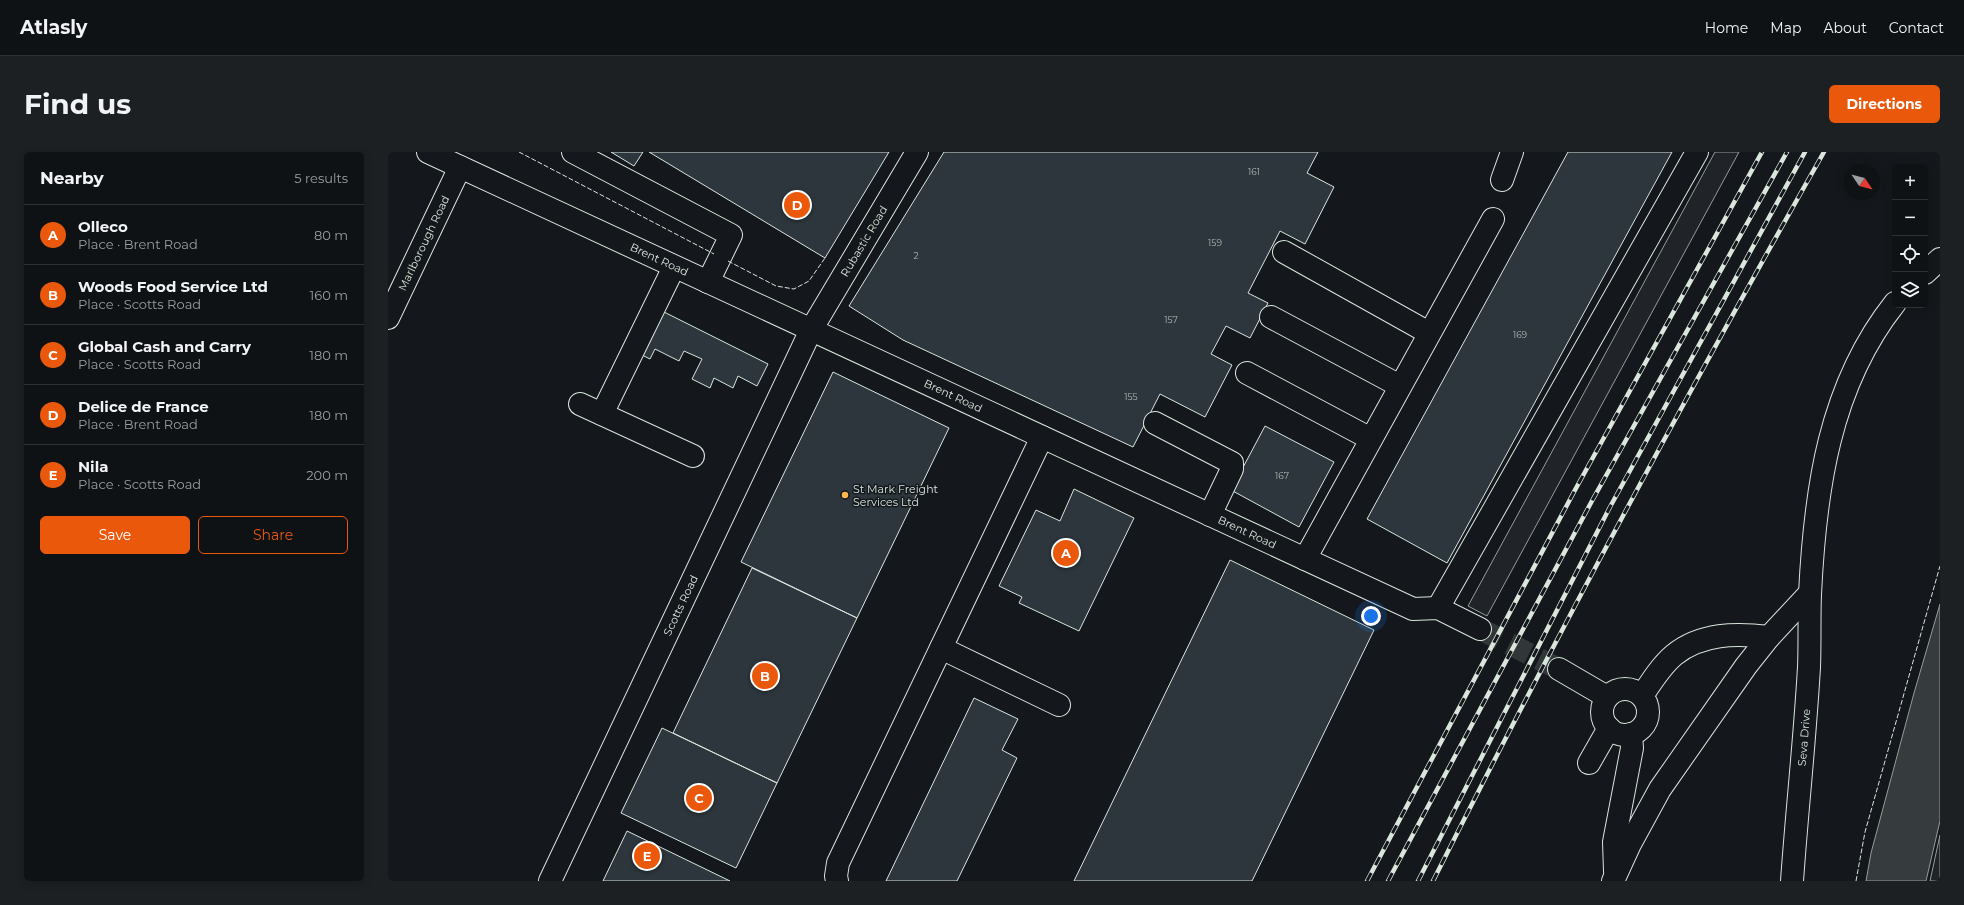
<!DOCTYPE html>
<meta charset="utf-8">
<style>
body{margin:0;font-family:Montserrat,sans-serif;background:#1d2022;color:#f1f3f6}
.controls{position:absolute;right:12px;top:12px;display:grid;overflow:hidden;border-radius:6px;box-shadow:0 2px 10px #0003}
.controls button{width:36px;height:36px;display:grid;place-items:center;padding:0;border:0;border-bottom:1px solid #2f3234;background:#0f1215;color:#f1f3f6;font:20px sans-serif}
.compass{position:absolute;left:1456px;top:12px;width:36px;height:36px;border-radius:50%;background:#0f1215;box-shadow:0 2px 10px #0003;rotate:125deg}
.you{position:absolute;left:983px;top:464px;width:14px;height:14px;margin:-10px;border:3px solid #fff;border-radius:50%;background:#1a73e8;box-shadow:0 0 0 6px #1a73e833}
.badge{display:grid;place-items:center;width:26px;height:26px;border-radius:50%;background:#ea580c;color:#fff;font-size:13px;font-weight:700}
.pin{position:absolute;translate:-50% -50%;border:2px solid #fff;box-shadow:0 1px 4px #0006}
.list{margin:0;padding:0;list-style:none}
h2{display:flex;justify-content:space-between;align-items:center;height:52px;margin:0;padding:0 16px;font-size:17px}
h2 small{font-size:13px;font-weight:400;color:#9b9ea0}
.list li{display:grid;grid-template-columns:26px 1fr auto;gap:12px;align-items:center;box-sizing:border-box;height:60px;padding:0 16px;border-top:1px solid #2f3234}
.list b{display:block;font-size:15px;white-space:nowrap}
.list p{margin:0;font-size:13px;white-space:nowrap;color:#9b9ea0}
.list em{font-size:13px;font-style:normal;color:#9b9ea0}
.actions{display:flex;gap:8px;padding:12px 16px}
.actions a{flex:1;padding:9px 0;border:1px solid #ea580c;border-radius:6px;text-align:center;font-size:14px;color:#ea580c}
.actions .main{background:#ea580c;color:#fff}
.icon{flex:none;width:22px;height:22px;fill:none;stroke:currentColor;stroke-width:2;stroke-linecap:round;stroke-linejoin:round}
.map{position:relative;flex:none;width:1552px;height:729px;overflow:hidden;border-radius:6px}
header{display:flex;align-items:center;gap:24px;box-sizing:border-box;height:56px;padding:0 20px;background:#0f1215;border-bottom:1px solid #2f3234}
header strong{font-size:19px}
nav{display:flex;gap:22px;margin-inline-start:auto;font-size:14px}
.intro{display:flex;align-items:center;justify-content:space-between;box-sizing:border-box;height:96px;padding:0 24px}
h1{margin:0;font-size:28px}
.button{padding:10px 18px;border-radius:6px;background:#ea580c;color:#fff;font-size:14px;font-weight:700}
main{display:flex;gap:24px;padding:0 24px}
aside{flex:1;background:#0f1215;border-radius:6px;box-shadow:0 2px 10px #0003}
.map>svg:first-child{display:block}
.green{fill:#202428;stroke:#939e99}
.water{fill:#363b3e;stroke:#939e99}
.building{fill:#2c363c;stroke:#d8e6dc}
.lines{fill:none;stroke-linecap:round;stroke-linejoin:round}
.minor-tunnel{stroke:#313739;stroke-width:22;stroke-dasharray:22 11;stroke-linecap:butt}
.minor-casing{stroke:#d8e6dc;stroke-width:24}
.minor{stroke:#14181c;stroke-width:22}
.rail-casing{stroke:#d8e6dc;stroke-width:4.5}
.rail{stroke:#14181c;stroke-width:3;stroke-dasharray:9;stroke-linecap:butt}
.fence{stroke:#d8e6dc;stroke-width:1;stroke-dasharray:5 2;stroke-linecap:butt}
.poi-dot{fill:#ffb74d;stroke:#14181c;stroke-width:1.5}
.labels{text-anchor:middle;stroke-width:3;stroke-linejoin:round;paint-order:stroke}
.number-label{font-size:9px;fill:#adbab4}
.street-label{font-size:11px;fill:#d8e6dc;stroke:#14181c}
.poi-label{font-size:11px;fill:#d8e6dc;stroke:#14181c;text-anchor:start}
</style>
<header>
<strong>Atlasly</strong>
<nav><a>Home</a><a>Map</a><a>About</a><a>Contact</a></nav>
</header>
<div class="intro"><h1>Find us</h1><a class="button">Directions</a></div>
<main>
<aside>
<h2>Nearby<small>5 results</small></h2>
<ul class="list">
<li><span class="badge">A</span><div><b>Olleco</b><p>Place · Brent Road</p></div><em>80 m</em></li>
<li><span class="badge">B</span><div><b>Woods Food Service Ltd</b><p>Place · Scotts Road</p></div><em>160 m</em></li>
<li><span class="badge">C</span><div><b>Global Cash and Carry</b><p>Place · Scotts Road</p></div><em>180 m</em></li>
<li><span class="badge">D</span><div><b>Delice de France</b><p>Place · Brent Road</p></div><em>180 m</em></li>
<li><span class="badge">E</span><div><b>Nila</b><p>Place · Scotts Road</p></div><em>200 m</em></li>
</ul>
<div class="actions"><a class="main">Save</a><a>Share</a></div>
</aside>
<div class="map">
<svg width="1552" height="729" viewBox="0 0 1552 729">
<rect width="100%" height="100%" fill="#14181c"/>
<path class="green" d="M1327 0H1351L1099 464 1080 454Z
M1552 683V729H1542Z"/>
<path class="water" d="M1552 452V669L1538 729H1478L1483 701 1526 541Z"/>
<path class="building" d="M223 0H255L246 14Z
M261 0H501L437 106Z
M556 0H930L919 21 946 35 917 92 892 79 860 141 880 151 862 186 838 174 823 202 844 213 817 265 772 242 745 295 515 188 461 154Z
M1180 0H1284L1059 411 979 367Z
M270 157 380 212 369 234 350 224 345 236 326 226 322 236 304 227 314 207 296 199 291 209 267 197 262 207 248 200Z
M445 220 561 276 469 466 353 410Z
M877 274 946 310 911 375 843 338Z
M686 337 746 366 691 479 631 451 634 445 611 434 648 358 672 369Z
M842 408 986 478 864 729H686Z
M364 416 469 466 389 631 285 581Z
M586 546 630 567 614 598 629 606 569 729H498Z
M274 576 389 631 348 716 233 661Z
M239 679 342 729H215Z"/>
<g class="lines">
<path class="minor-tunnel" d="M1092 477 1171 517"/>
<defs>
<g id="minor">
<path id="s1" d="M40 0 1025 457 1050 456 1092 477"/>
<path d="M185 0 343 83 320 130"/>
<path d="M1114 28 1124 0"/>
<path d="M896 100 1041 181"/>
<path d="M1537 121 1552 107"/>
<path d="M883 165 1012 234"/>
<path id="s2" d="M0 166 72 15"/>
<path d="M859 221 983 287"/>
<path d="M192 252 305 304"/>
<path d="M214 262 286 115"/>
<path d="M767 271 844 311V317L822 363"/>
<path d="M917 407 1105 67"/>
<path d="M1050 456 1309 0"/>
<path d="M553 496 671 553"/>
<path d="M1171 517 1219 545"/>
<circle cx="1237" cy="560" r="23"/>
<path d="M1254 544C1263 530 1273 514 1286 503 1313 481 1348 481 1381 485"/>
<path d="M1201 611 1221 576"/>
<path d="M1227 719 1226 690 1244 596 1243 582"/>
<path id="s3" d="M162 729 423 178 529 0"/>
<path d="M449 729 448 724 450 711 654 285"/>
<path d="M1225 729 1242 692 1272 637 1358 514 1381 485 1422 441"/>
<path id="s4" d="M1404 729C1409 658 1417 586 1421 515 1422 490 1421 466 1422 442 1427 339 1441 234 1507 151"/>
</g>
</defs>
<use href="#minor" class="minor-casing"/>
<use href="#minor" class="minor"/>
<defs>
<path id="rail" d="M979 729 1187 338 1374 0
M1000 729 1205 347 1399 0
M1030 729 1222 355 1417 0
M1045 729C1169 482 1300 240 1436 0"/>
</defs>
<use href="#rail" class="rail-casing"/>
<use href="#rail" class="rail"/>
<path class="fence" d="M131 0 326 102
M340 109 388 134 406 137 421 129 437 106
M1468 729 1477 680 1552 414"/>
</g>
<circle class="poi-dot" cx="457" cy="343" r="4"/>
<g class="labels">
<g class="number-label">
<text x="866" y="23">161</text>
<text x="827" y="94">159</text>
<text x="528" y="107">2</text>
<text x="783" y="171">157</text>
<text x="1132" y="186">169</text>
<text x="743" y="248">155</text>
<text x="894" y="327">167</text>
</g>
<g class="street-label">
<text dy="4" stroke="none"><textPath href="#s3" startOffset="713">Rubastic Road</textPath></text>
<text dy="4" stroke="none"><textPath href="#s2" startOffset="83">Marlborough Road</textPath></text>
<text dy="4" stroke="none"><textPath href="#s1" startOffset="255">Brent Road</textPath></text>
<text dy="4" stroke="none"><textPath href="#s1" startOffset="579">Brent Road</textPath></text>
<text dy="4" stroke="none"><textPath href="#s1" startOffset="903">Brent Road</textPath></text>
<text dy="4" stroke="none"><textPath href="#s3" startOffset="305">Scotts Road</textPath></text>
<text dy="4" stroke="none"><textPath href="#s4" startOffset="144">Seva Drive</textPath></text>
</g>
<g class="poi-label">
<text x="465" y="341">St Mark Freight<tspan x="465" dy="13">Services Ltd</tspan></text>
</g>
</g>
</svg>
<div class="controls">
<button>+</button>
<button>−</button>
<button><svg class="icon" aria-label="locate" viewBox="0 0 24 24"><circle cx="12" cy="12" r="6"/><path d="M12 2v4M12 18v4M2 12h4M18 12h4"/></svg></button>
<button><svg class="icon" aria-label="layers" viewBox="0 0 24 24"><path d="M12 4l9 5-9 5-9-5zM3 14l9 5 9-5"/></svg></button>
</div>
<svg class="compass" viewBox="-18 -18 36 36"><path d="M0-13l5 13h-10z" fill="#e53935"/><path d="M0 13l5-13h-10z" fill="#9b9ea0"/></svg>
<div class="you"></div>
<div class="pin badge" style="left:678px;top:401px">A</div>
<div class="pin badge" style="left:377px;top:524px">B</div>
<div class="pin badge" style="left:311px;top:646px">C</div>
<div class="pin badge" style="left:409px;top:53px">D</div>
<div class="pin badge" style="left:259px;top:704px">E</div>
</div>
</main>
